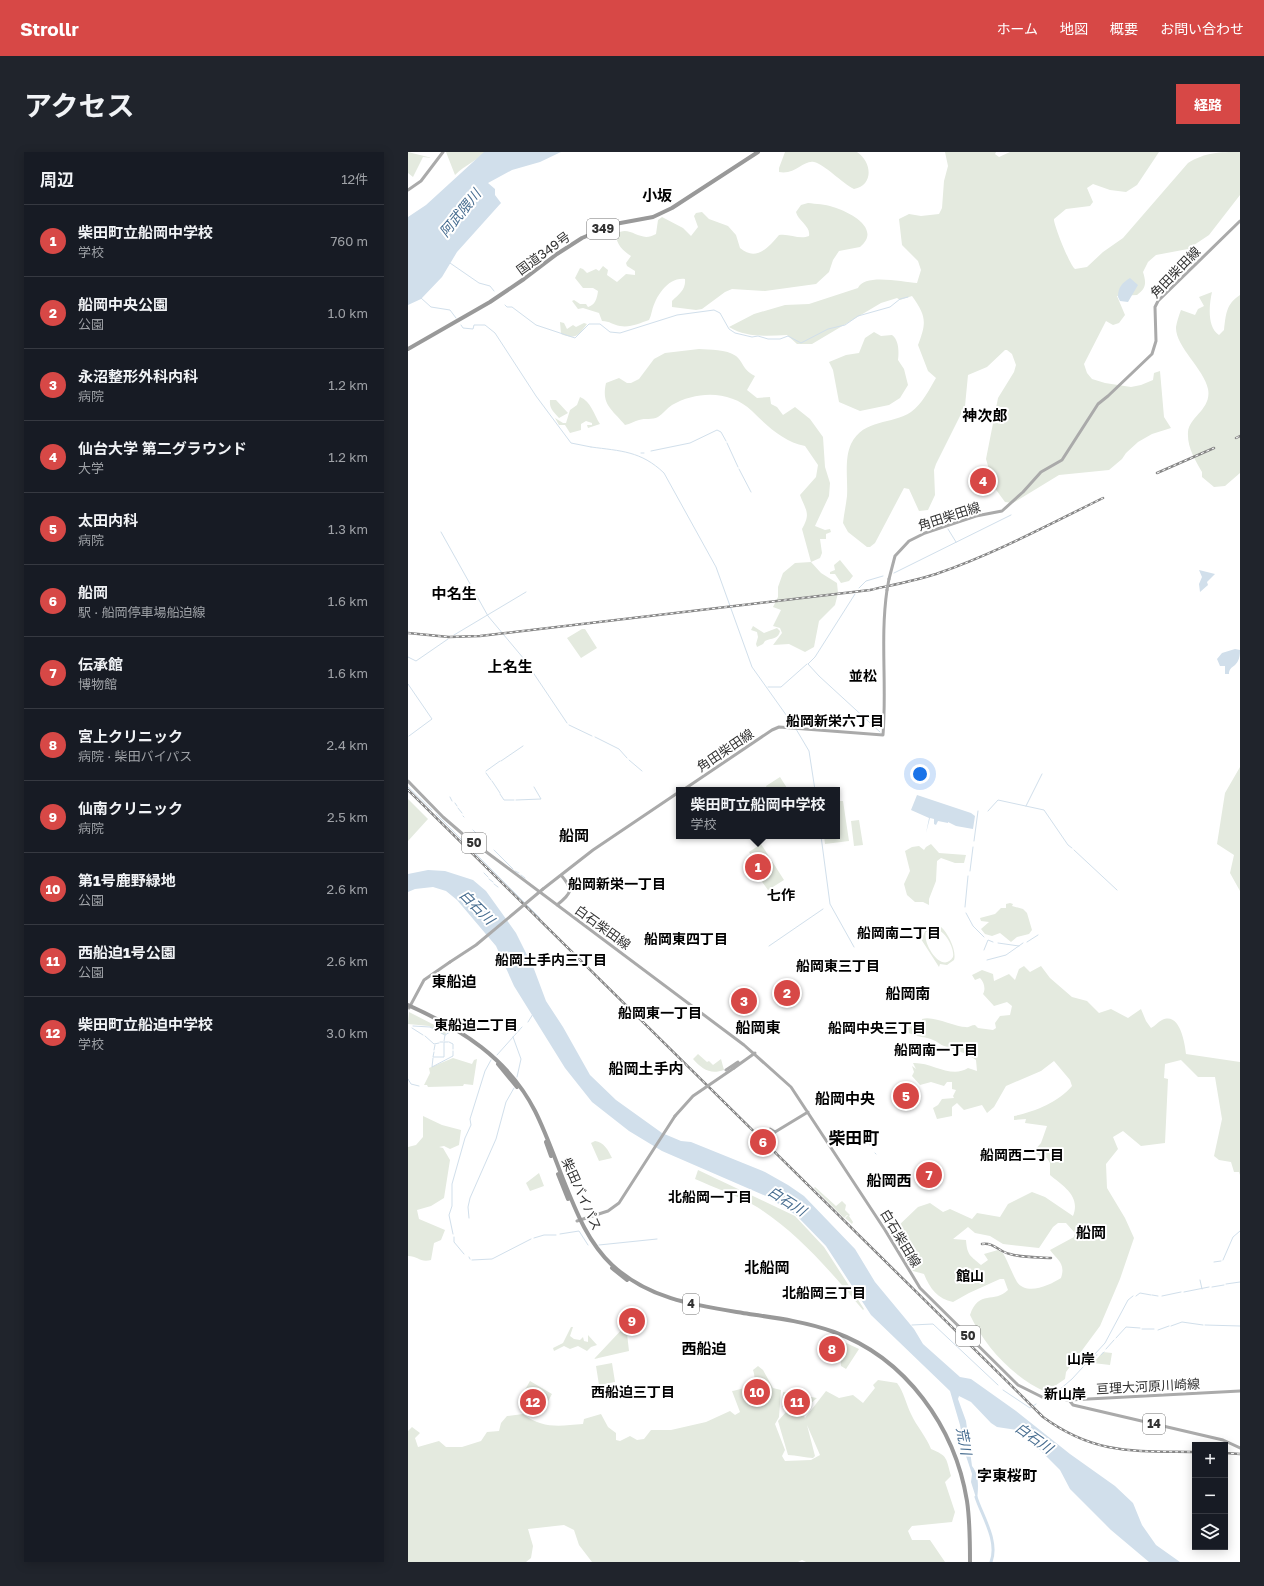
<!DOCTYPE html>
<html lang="ja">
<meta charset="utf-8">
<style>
body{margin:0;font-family:"Golos Text","Noto Sans JP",sans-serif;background:#20242c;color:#f1f3f6}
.controls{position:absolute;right:12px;bottom:12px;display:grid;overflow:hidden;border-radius:0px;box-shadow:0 2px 10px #0003}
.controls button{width:36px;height:36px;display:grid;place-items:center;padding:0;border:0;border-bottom:1px solid #363941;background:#171b24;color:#f1f3f6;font:20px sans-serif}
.you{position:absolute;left:512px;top:622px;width:14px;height:14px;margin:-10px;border:3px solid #fff;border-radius:50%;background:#1a73e8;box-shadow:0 0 0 6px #1a73e833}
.badge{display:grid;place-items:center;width:26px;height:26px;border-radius:50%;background:#d74846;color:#fff;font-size:13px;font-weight:700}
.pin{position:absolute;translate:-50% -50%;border:2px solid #fff;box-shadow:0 1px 4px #0006}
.popup{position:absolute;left:268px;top:635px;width:164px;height:52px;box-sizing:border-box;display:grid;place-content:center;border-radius:0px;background:#171b24;filter:drop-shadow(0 1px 3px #0005);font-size:13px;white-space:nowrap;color:#9ea1a6}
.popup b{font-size:15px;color:#f1f3f6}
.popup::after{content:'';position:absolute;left:50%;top:100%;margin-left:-8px;border:8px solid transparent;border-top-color:#171b24}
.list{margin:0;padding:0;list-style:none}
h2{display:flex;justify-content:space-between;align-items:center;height:52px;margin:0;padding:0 16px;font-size:17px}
h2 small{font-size:13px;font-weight:400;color:#9ea1a6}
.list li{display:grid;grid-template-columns:26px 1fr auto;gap:12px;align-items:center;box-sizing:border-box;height:72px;padding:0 16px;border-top:1px solid #363941}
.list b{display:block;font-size:15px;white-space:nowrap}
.list p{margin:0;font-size:13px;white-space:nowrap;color:#9ea1a6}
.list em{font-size:13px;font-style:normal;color:#9ea1a6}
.icon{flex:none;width:22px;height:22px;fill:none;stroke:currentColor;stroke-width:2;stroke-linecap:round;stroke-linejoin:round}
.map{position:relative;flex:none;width:832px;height:1410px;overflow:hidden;border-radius:0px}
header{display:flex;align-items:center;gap:24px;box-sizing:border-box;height:56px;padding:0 20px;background:#d74846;color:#fff}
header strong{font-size:19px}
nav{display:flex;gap:22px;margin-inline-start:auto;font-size:14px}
.intro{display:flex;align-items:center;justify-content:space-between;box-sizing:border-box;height:96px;padding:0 24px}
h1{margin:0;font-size:28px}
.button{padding:10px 18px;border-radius:0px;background:#d74846;color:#fff;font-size:14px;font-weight:700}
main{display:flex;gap:24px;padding:0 24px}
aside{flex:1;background:#171b24;border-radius:0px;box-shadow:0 2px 10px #0003}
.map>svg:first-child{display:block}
.green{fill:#e4eadf;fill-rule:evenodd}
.water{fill:#d1dfeb}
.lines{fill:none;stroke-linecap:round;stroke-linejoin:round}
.stream{stroke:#d1dfeb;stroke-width:1}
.river{stroke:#d1dfeb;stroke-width:3}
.major{stroke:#aaa;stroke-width:3}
.highway{stroke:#999;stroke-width:4}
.rail-casing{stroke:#878787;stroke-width:2.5}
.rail{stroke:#fff;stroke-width:1;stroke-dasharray:3;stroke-linecap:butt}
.major-bridge{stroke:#aaa;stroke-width:3}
.labels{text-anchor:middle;stroke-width:4;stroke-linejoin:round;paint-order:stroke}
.shield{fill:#fff;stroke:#707070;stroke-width:1}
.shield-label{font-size:12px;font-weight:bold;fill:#323232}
.street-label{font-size:13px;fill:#323232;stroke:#fff}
.water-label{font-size:14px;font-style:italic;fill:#466c8f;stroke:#fff}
.neighbourhood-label{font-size:14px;font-weight:bold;fill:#000;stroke:#fff}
.quarter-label{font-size:15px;font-weight:bold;fill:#000;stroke:#fff}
.district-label{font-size:17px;font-weight:bold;fill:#000;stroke:#fff}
</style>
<header>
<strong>Strollr</strong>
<nav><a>ホーム</a><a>地図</a><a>概要</a><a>お問い合わせ</a></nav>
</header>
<div class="intro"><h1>アクセス</h1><a class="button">経路</a></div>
<main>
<aside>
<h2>周辺<small>12件</small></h2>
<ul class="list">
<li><span class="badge">1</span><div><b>柴田町立船岡中学校</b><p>学校</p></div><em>760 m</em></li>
<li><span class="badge">2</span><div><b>船岡中央公園</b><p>公園</p></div><em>1.0 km</em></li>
<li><span class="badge">3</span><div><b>永沼整形外科内科</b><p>病院</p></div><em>1.2 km</em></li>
<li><span class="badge">4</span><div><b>仙台大学 第二グラウンド</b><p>大学</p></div><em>1.2 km</em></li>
<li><span class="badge">5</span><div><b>太田内科</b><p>病院</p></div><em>1.3 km</em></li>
<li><span class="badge">6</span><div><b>船岡</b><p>駅 · 船岡停車場船迫線</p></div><em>1.6 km</em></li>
<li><span class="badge">7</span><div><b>伝承館</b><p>博物館</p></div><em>1.6 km</em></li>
<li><span class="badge">8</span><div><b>宮上クリニック</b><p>病院 · 柴田バイパス</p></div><em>2.4 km</em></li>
<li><span class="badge">9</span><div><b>仙南クリニック</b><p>病院</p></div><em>2.5 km</em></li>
<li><span class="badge">10</span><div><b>第1号鹿野緑地</b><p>公園</p></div><em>2.6 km</em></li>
<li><span class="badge">11</span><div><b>西船迫1号公園</b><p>公園</p></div><em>2.6 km</em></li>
<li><span class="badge">12</span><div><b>柴田町立船迫中学校</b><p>学校</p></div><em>3.0 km</em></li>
</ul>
</aside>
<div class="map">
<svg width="832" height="1410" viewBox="0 0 832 1410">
<rect width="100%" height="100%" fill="#fff"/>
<path class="green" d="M0 0 24 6 15 5 5 25 0 21Z
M38 0H77C67 10 57 13 47 23Z
M377 0H449C464 10 466 33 446 37 434 31 416 12 406 10 395 8 388 23 371 20V16Z
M537 0H588L587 2 591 5 602 0H751L729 33 718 40 702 38 685 32 679 36 685 50 682 54 658 57 646 67C645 71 662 114 667 117L679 115 695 100 715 86 780 11C798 0 811 0 832 0V43L801 83 780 97 748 103 740 110 735 120C738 130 739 136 729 143L709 144 717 163 711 171 705 173 698 169 676 212 679 221 684 227 697 231 723 235 733 233 745 228 746 221 752 219 756 265 763 276 744 282 730 290 718 301 714 307 701 318 651 323 605 351 597 350 586 335 578 307 590 246 606 220 608 213 604 202 599 198H597L579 215 560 223 557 254 528 312 526 318 527 343 520 358 511 359 501 337 496 336 467 391 462 395H459L440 380 435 371C436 362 438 353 439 344 440 328 436 307 443 292 456 266 484 273 503 260 514 252 521 238 528 226L520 219 510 193C519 170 518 164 504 144L492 148 489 146 473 151 404 192H389L379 183C360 184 339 186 321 175L346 162 377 153 401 152 450 136C456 121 495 130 509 131L513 118 510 109 494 93 491 67 501 62 513 64 531 62 534 56 536 29 540 14Z
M400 51C408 52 417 52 425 55 442 60 474 77 452 95L431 99 425 108 421 120 408 132 357 139 324 137 317 140 294 157 288 158 264 155V149C271 142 278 138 277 127 260 125 248 144 244 159 243 162 243 164 241 168 232 171 222 176 212 174 205 173 202 169 194 169L191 161 175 156 170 157 164 149 166 148 172 152H178L180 155C187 153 189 147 190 139L185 136H175L167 126 172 116 175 117 179 121 188 117 191 119 195 114 200 118 199 123 209 130 218 122 227 123V119L219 114 218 111 223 104C215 99 208 92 208 82 223 72 231 92 248 82L250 68 254 65 275 76 283 84 290 75 286 64 288 61 294 60 301 67 320 74 328 83 332 96C348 110 361 95 371 83 381 81 391 88 401 84 403 74 390 69 388 60L393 53Z
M804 140C801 153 799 175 811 183L816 178C818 162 818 152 832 143V321L817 334 806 335 794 325V320C787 308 779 295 780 280 781 265 804 257 800 237 796 217 767 194 768 175 769 169 771 163 773 158L787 163 790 157 796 154 791 145Z
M152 170 156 171 159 177 165 173 168 175 176 171 179 172C170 184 167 188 153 182Z
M466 180 473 184 484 183C491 188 491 200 490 208L496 217 500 233 492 246 481 253 452 259 431 250 425 218 421 210 438 203 451 201 457 186Z
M291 197C302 198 318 197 328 204 336 211 334 217 347 224L339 238 349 246 362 245 363 252 369 255 375 263 387 255 402 267 415 285 417 315 422 331 421 344 407 374 417 378 422 377 423 380 418 382V387H412L414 401 412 406 403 410 413 421 429 431 430 441 427 453 411 469 406 495 397 500 381 492 365 493 374 481 372 476 365 474 373 458 365 455 370 445V435L375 421 387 411 403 410 394 377C403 361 398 359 392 343L408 325 410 313 397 294C376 290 359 274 344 259 322 238 289 239 264 253 259 256 255 262 250 265 244 268 237 266 231 268 227 269 222 272 217 273 204 257 193 253 198 231L211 226 219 231H223L231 227 246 207 257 201Z
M172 245C183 249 186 263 192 272L180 276 179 273H184V271L178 269 173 272V278L162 281 157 273H151L147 266 155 271H158L162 258 169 253Z
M142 248H148L160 261 151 266C146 260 141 257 142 248Z
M432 408 445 424 441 429 433 431 427 422H422V420L427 418 426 413Z
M345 474 356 481 369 476 372 479C371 487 363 486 357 489L355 492 349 495 348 492 350 485 349 480 343 478Z
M174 477H177L189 496 173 506 159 486Z
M832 615V739L822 721 826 703 809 692 817 641Z
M372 625 379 636 376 638H360L358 634Z
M0 647 20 667 0 689Z
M429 649H435L441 689 417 692 416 684H429Z
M451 668 455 693 446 694 443 669Z
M353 692 376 728 360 738 352 727 355 722 341 700Z
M523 692 531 701 558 703 556 711H547L533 706 529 709 528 729 521 747V753L515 750H507L499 743 496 732 502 719 497 699 504 695 511 694 516 698 518 695Z
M602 751 605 752 604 754 615 757 619 761 624 778 621 782 609 785 603 790 592 781 584 784 577 782 573 777 581 770 573 769 572 766 587 762 593 756H598V752Z
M523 774C526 774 530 773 533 775 540 781 549 799 546 808L539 813 532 812 531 815 511 784H515L518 777ZM524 776C535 775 547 795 545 805 534 823 514 791 518 780Z
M616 814 622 820 633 814 642 826 664 845 679 849 691 861 703 857 720 866 733 857 738 869 743 876C747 874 750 870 754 868 772 859 777 892 778 902L832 910V1023L831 1020H826L823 1010 811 1008 806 1004 814 967 807 925H790L773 908 757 912 756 926 760 927 757 991 733 994 715 979 705 985 710 997 698 1012 699 1036 717 1066 726 1086 712 1127 692 1174 658 1220 657 1227 638 1240C606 1226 577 1195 562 1163 571 1137 586 1152 600 1138L596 1127H592L561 1141 545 1150C530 1147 522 1137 516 1122L505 1119 487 1085 488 1076 510 1055 522 1051 535 1060 542 1057 564 1067 569 1061 592 1065 600 1052 624 1040 637 1045 665 1064C673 1044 655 1034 642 1023V1011L639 1006 629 1003 626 999 633 991 639 974 617 971 618 967 606 968V964C626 960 651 950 664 934L662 928 646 909 633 919 598 934 586 955 579 961 574 953 556 958 549 951 544 955V964L529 967 525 956 530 953 534 947 546 946 545 944 548 938 544 937V930H539L536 934 523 930 512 933 504 924 506 920 504 914 508 917 505 911C524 910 543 927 560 916L569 919 568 908C558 901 548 898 536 894 532 893 529 889 525 888 517 884 510 886 501 881L500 876 514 869V867C525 863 547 875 558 875 561 876 563 873 567 873L570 876 585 878 588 876 587 871 592 864 602 863 604 854 599 850 586 854 575 842C578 837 576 830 572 826L567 828 564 823 574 818 585 822 586 829 601 822 607 828 611 817ZM650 1071H658L667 1081 666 1085 642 1098C649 1108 658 1111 653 1126 642 1133 619 1144 609 1130 604 1121 600 1110 595 1101L590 1098 576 1102 580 1108 573 1113C563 1104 559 1104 558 1088L545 1087 560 1075 567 1081 582 1084 595 1092 631 1096 645 1075Z
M376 828 391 848 383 853 380 849 376 851 370 833V831Z
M1 860 40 880 36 883 21 874 0 872Z
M290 902 299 910 301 909 305 913 313 907 316 918C302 923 294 917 285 907Z
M45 906 64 912 66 908 69 907 65 933 56 932 55 934 20 935 19 933H16L22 921 21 916Z
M15 964 34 973 53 978 51 993 42 997 36 994 31 995 35 996 42 1008 36 1046 23 1054 9 1058 11 1067 37 1078 33 1088 26 1091 23 1108C12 1111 10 1104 0 1104V995L8 993 15 985Z
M187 989C196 990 200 998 204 1006L191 1009 183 991Z
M290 1018 387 1064 416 1095 456 1157 455 1158C423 1120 391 1082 349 1055 331 1044 307 1036 287 1027Z
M131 1021 136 1034 122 1039 118 1031Z
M407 1035 428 1054 434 1049 438 1053 437 1058 442 1063 441 1064 445 1070 444 1072 437 1066 440 1063H439L436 1066 406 1036Z
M218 1173 221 1199 186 1207Z
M163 1175H165L162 1184 166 1187 172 1188 175 1185 176 1189 180 1190V1183L189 1193 183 1195 179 1199 170 1194 162 1197 156 1194 146 1199 145 1196 155 1191Z
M434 1189 451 1197 438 1217 433 1214 432 1200 430 1198Z
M695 1200 704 1201 702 1213 685 1211Z
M204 1211 207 1230 191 1233 188 1214Z
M350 1214 355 1218 365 1236 373 1238 371 1265 367 1272 377 1298 374 1304 377 1309 403 1308 412 1303 399 1273 407 1304 405 1306C398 1306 388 1303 380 1303L370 1269 378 1260 396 1264 397 1266 418 1239 431 1246 445 1243 455 1251 467 1236 465 1233 470 1228 489 1231C496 1240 498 1252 503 1262 509 1275 518 1284 523 1297 540 1304 538 1306 543 1324L537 1330 547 1360 544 1370 504 1374 500 1379 504 1388H522L537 1410H398L394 1408 390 1410H184L171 1393 166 1378 156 1373 120 1377 125 1394 123 1406 118 1410H0V1279L4 1275 12 1281 7 1286 10 1295 31 1289 38 1295H54L73 1289 79 1280 91 1279 93 1271 99 1264 115 1262C135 1277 151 1274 175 1272L176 1267 193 1262 200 1275 208 1281V1288L212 1289 222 1284 229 1288 236 1287 243 1278H263L298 1270 322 1259 327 1263 332 1260 324 1239C336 1236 351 1235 345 1218Z
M122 1229 144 1242 136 1257 114 1243Z
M375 1240 409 1246 401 1253 396 1260 387 1259 386 1255H374Z"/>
<path class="water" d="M76 0H153L132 10 104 18 80 31 87 37V43L93 51 49 100 34 125 13 147 0 153V65L18 53Z
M722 126 730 133 720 150 712 149 710 145C710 135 714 131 722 126Z
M791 418 807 422 799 430 800 433 792 440 791 432 794 425Z
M827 497 832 498C832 517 821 512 821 522H817V514H812L809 507 814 501Z
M509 643 563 661 567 664 565 677 548 674 540 670V671L530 669 528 673 526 672V667L522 666 518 681 521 666 503 658Z
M20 718 37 719 65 728 78 739 108 781 126 817 138 849 155 875 182 923 208 948 254 981 273 989 283 990 357 1020 380 1033 396 1044 447 1097 467 1130 506 1177 515 1192 552 1225 563 1227 608 1259 662 1302 707 1334 725 1351 734 1373 748 1393 772 1410H741L703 1378 662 1337 652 1318 630 1296 609 1278 589 1275 583 1271 563 1250 551 1244 550 1247 558 1269 564 1314C572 1324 570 1337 569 1349L563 1330 564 1322 557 1301 552 1273 542 1239 463 1163 418 1094 388 1063 358 1044 254 999 221 979 184 950 157 916 106 834 88 794 49 748 38 739 25 735 7 737 0 740V722Z"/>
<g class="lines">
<path class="stream" d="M42 111 71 131 82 134 86 139
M13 146 23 155 42 158 48 166
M97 153 99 155H104L128 173 167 186 181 172H192L202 180 212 181 269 163 306 158 312 161 321 177 327 181 344 185 350 184 360 187H372L380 184 393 191 420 177 437 173 450 164 482 155 492 147 500 145
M53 173 55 176 65 177 66 173H77L87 181 128 244 163 291 183 295
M319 291 330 315
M183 295C213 299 233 299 256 321L308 415 344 515 386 574
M243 299 282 291 309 278 313 280 318 289
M233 301H236
M331 317 343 340
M540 377 548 390
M33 380 80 464 116 507 159 571
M486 421 603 363
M451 436 458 429 475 424
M447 442 407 505 400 512 411 524 472 580
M46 483 118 440
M0 505 8 509 40 487
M0 532 24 567 1 584
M360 535H373L399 512
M161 573 184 584
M388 577 401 599 407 638
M187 585 211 597 219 606
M221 608 234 619
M93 609 115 594
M78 619 92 609
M78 621 83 628
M84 629 92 641
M0 635 24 658
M92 642 96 648H106
M42 645 44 649
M108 648 133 647 126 635
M47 651 49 654
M618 654 634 622
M50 656 54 661
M580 659 590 648 636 658 660 693 664 696
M28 662 132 766
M55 664 56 665
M65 678 70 683
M413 684 422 752 446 795
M566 689 570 659
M86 698 105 717
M666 698 709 738
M107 719 111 721
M562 719 565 695
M76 721 80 725
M113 723 117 726
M81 727 85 730
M86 732 90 735
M557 755 560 724
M558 761 565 774 576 785
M619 790 630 783
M590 791 611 794
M361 794 415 757
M576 798 580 788 585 790
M579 808 598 803 615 791
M120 870 125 862
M5 874 22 875 37 883
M4 876 15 883
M17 884 26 892 31 891
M105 885 113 907 109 925
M36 889 37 883 42 880
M32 890H35
M41 890 45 892V897
M26 898 27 893
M26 900 25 905H36V890H40
M89 903 114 875
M25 906 24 915 43 905 45 904V899
M0 927 3 932 11 934
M460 989 461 991
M461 991 462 993
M463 994 464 996
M467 1001 468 1002
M61 1066 60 1055 62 1046 88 987 98 950 106 936
M45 1082 41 1063 44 1054V1032L57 986 63 973 62 967 77 919 83 908
M152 1082 171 1079 180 1093
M46 1085V1090L56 1102
M126 1086 136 1083H148
M191 1093 249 1087
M61 1105 62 1107
M64 1108 84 1107 123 1087
M815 1108 825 1085 832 1079
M806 1110 813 1109
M792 1128 794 1137
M818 1132 832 1130
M804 1135 816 1133
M776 1140 801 1135
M744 1143 750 1144
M728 1144 732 1141 743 1143
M754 1144 773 1140
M504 1173 525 1172 590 1233
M797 1173 832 1174
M763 1174 774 1170 795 1173
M734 1177H746
M750 1178 761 1174
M708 1186 718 1175 732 1176
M698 1197 706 1188
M693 1203 696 1200
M685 1204 689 1203
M595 1238 622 1256 628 1252
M644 1244 664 1227 697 1191 720 1148 725 1144"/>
<path class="river" d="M568 1345C574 1364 591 1389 583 1410"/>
<path class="major" d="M0 38 13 29 35 0
M481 427 487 404 501 389 517 381 568 364 594 359 615 340 633 320 654 308 690 252 700 244 744 202 748 189 747 155 750 149 832 69
M0 629 35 665 57 684 336 893 383 935 477 1078 512 1136 610 1233 634 1245 661 1248 832 1239
M275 638 364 578 371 575 475 583C479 534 472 486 479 438
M135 737 185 698 271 640
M149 753C164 741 166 738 153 723
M1 856 16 828 42 810
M326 916 347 901
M318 918 330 910
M367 980 362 977 359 980 364 985 367 980 400 960
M169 1069 200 1059 211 1051 267 964
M661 1248 665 1253 815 1288 832 1296"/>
<path class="highway" d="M0 197 82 150 116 127 149 102 174 86 207 72 245 65 264 56 350 0
M0 853C53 877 100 906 127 959 138 981 146 1004 155 1027 168 1059 179 1089 204 1113 243 1149 292 1154 341 1162 369 1166 399 1170 426 1180 498 1206 547 1275 559 1349 562 1369 562 1390 562 1410
M90 912 109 935
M138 990 143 1004
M150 1022 160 1047
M204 1116 219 1128"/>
<defs>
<path id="rail" d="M828 286 832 284
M749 321 806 296
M0 481 41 485 72 484 462 438C484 433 506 429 528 422 586 402 640 373 695 346
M0 638 635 1265C687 1303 726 1299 787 1300
M574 1092C586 1090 591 1100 602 1102 616 1106 630 1105 643 1106
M817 1301 832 1302"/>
</defs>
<use href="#rail" class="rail-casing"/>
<use href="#rail" class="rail"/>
<path class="major-bridge" d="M479 438 481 427
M42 810 68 793 135 737
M267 964 285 944 326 916"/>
</g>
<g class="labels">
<g class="shield">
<rect x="179" y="67" width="32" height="20" rx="3"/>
<rect x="54" y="681" width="24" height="20" rx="3"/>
<rect x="275" y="1142" width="16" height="20" rx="3"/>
<rect x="548" y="1174" width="24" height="20" rx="3"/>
<rect x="735" y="1262" width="22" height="20" rx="3"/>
</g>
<g class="shield-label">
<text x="195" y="81">349</text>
<text x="66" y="695">50</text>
<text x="283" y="1156">4</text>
<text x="560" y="1188">50</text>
<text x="746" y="1276">14</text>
</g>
<g class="street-label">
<text transform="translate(135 101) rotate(-36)" y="5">国道349号</text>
<text transform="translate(767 120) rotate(-46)" y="5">角田柴田線</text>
<text transform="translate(541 364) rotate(-18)" y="5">角田柴田線</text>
<text transform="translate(317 598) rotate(-34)" y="5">角田柴田線</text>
<text transform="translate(195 775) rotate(36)" y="5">白石柴田線</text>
<text transform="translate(174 1042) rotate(66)" y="5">柴田バイパス</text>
<text transform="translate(493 1086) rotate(59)" y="5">白石柴田線</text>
<text transform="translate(740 1234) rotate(-3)" y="5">亘理大河原川崎線</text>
</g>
<g class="water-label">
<text transform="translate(52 61) rotate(-51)" y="5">阿武隈川</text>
<text transform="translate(69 755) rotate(45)" y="5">白石川</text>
<text transform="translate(379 1049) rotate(33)" y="5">白石川</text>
<text transform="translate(626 1286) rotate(35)" y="5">白石川</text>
<text transform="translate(556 1289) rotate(79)" y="5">荒川</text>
</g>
<g class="neighbourhood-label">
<text x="455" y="529">並松</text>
<text x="427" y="574">船岡新栄六丁目</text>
<text x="209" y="737">船岡新栄一丁目</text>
<text x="373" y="748">七作</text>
<text x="491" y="786">船岡南二丁目</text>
<text x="278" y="792">船岡東四丁目</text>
<text x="143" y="813">船岡土手内三丁目</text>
<text x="430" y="819">船岡東三丁目</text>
<text x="252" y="866">船岡東一丁目</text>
<text x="68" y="878">東船迫二丁目</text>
<text x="469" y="881">船岡中央三丁目</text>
<text x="528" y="903">船岡南一丁目</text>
<text x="614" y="1008">船岡西二丁目</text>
<text x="302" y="1050">北船岡一丁目</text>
<text x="562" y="1129">館山</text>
<text x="416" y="1146">北船岡三丁目</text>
<text x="673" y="1212">山岸</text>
<text x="225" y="1245">西船迫三丁目</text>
<text x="657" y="1247">新山岸</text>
</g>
<g class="quarter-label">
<text x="249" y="49">小坂</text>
<text x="577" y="269">神次郎</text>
<text x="46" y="447">中名生</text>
<text x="102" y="520">上名生</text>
<text x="166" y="689">船岡</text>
<text x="46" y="835">東船迫</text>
<text x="500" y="847">船岡南</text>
<text x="350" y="881">船岡東</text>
<text x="238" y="922">船岡土手内</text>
<text x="437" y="952">船岡中央</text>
<text x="481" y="1034">船岡西</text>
<text x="683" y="1086">船岡</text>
<text x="359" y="1121">北船岡</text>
<text x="296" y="1202">西船迫</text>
<text x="599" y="1329">字東桜町</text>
</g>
<g class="district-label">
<text x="446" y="992">柴田町</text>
</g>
</g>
</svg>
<div class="controls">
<button>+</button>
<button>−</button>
<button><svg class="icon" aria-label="layers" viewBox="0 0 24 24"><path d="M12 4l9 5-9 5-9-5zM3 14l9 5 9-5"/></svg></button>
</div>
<div class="you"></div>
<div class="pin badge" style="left:350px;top:715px">1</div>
<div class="popup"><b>柴田町立船岡中学校</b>学校</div>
<div class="pin badge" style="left:379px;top:841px">2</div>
<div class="pin badge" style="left:336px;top:849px">3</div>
<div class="pin badge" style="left:575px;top:329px">4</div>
<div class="pin badge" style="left:498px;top:944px">5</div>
<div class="pin badge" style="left:355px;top:990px">6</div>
<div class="pin badge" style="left:521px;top:1023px">7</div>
<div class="pin badge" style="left:424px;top:1197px">8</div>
<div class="pin badge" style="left:224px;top:1169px">9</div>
<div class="pin badge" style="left:349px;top:1240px">10</div>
<div class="pin badge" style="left:389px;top:1250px">11</div>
<div class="pin badge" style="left:125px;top:1250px">12</div>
</div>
</main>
